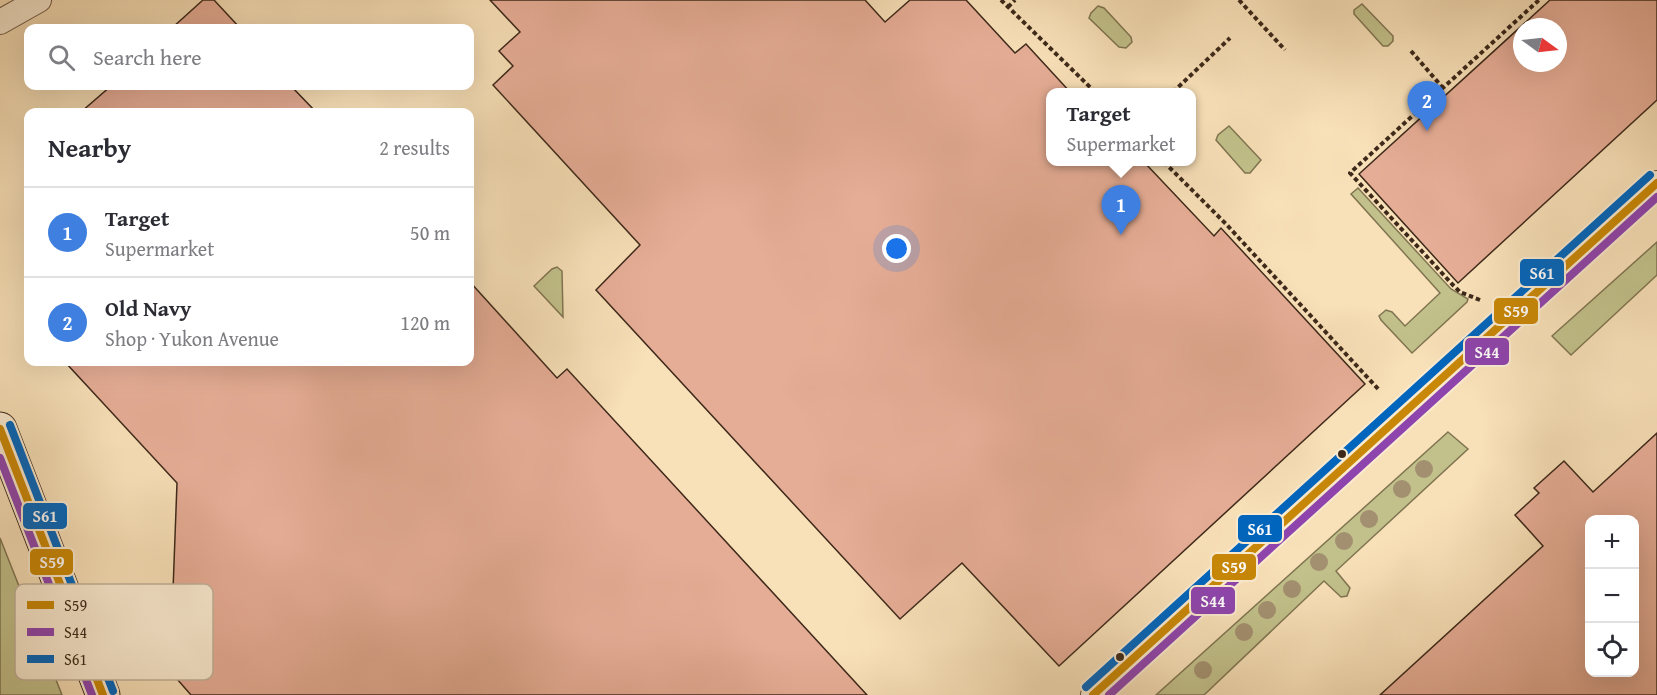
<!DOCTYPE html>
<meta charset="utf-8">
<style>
body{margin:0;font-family:"Gentium Book Plus",serif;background:#f7f7f7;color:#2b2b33}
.controls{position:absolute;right:18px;bottom:18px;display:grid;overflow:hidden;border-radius:12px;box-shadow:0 6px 24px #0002}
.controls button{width:54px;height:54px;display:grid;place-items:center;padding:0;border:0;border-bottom:2px solid #e1e1e2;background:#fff;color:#2b2b33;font:30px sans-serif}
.compass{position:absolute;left:1513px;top:18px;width:54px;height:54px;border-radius:50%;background:#fff;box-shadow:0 6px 24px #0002;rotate:105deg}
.you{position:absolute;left:897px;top:249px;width:21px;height:21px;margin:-15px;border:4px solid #fff;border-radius:50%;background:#1a73e8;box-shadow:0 0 0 9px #1a73e833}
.badge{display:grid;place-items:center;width:39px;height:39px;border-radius:50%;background:#8f2418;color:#fff;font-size:20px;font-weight:700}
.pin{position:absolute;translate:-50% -50px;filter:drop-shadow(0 2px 3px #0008)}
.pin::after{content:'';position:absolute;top:32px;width:21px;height:18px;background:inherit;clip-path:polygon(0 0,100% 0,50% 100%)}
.popup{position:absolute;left:1046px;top:88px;width:150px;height:78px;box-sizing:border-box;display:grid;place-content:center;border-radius:12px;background:#fff;filter:drop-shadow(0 2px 4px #0005);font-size:20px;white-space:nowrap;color:#7c7c81}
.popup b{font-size:22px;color:#2b2b33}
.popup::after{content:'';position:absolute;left:50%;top:100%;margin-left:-12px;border:12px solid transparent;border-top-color:#fff}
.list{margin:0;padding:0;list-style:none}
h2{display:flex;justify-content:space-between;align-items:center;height:78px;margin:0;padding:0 24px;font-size:26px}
h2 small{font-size:20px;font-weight:400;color:#7c7c81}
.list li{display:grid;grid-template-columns:39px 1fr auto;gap:18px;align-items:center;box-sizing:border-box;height:90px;padding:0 24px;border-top:2px solid #e1e1e2}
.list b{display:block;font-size:22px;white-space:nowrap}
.list p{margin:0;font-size:20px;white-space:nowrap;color:#7c7c81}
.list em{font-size:20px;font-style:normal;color:#7c7c81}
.icon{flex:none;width:33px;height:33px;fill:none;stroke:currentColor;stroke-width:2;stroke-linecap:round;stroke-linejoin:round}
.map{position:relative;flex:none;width:1657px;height:695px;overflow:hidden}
.search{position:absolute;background:#fff;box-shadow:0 6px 24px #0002;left:24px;top:24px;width:450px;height:66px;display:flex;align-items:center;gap:15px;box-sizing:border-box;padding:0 21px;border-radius:12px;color:#7c7c81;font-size:22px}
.panel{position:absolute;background:#fff;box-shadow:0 6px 24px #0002;left:24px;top:108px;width:450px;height:258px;border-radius:12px}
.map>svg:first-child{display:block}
.green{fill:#c2c18b;stroke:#807552;stroke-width:1.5}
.building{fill:#e6ad96;stroke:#3d291a;stroke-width:1.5;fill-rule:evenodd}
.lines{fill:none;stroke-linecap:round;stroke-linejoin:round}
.street-casing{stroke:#6c5742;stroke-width:26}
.secondary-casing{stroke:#3d291a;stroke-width:35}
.path{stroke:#3d291a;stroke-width:4;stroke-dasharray:4.5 3;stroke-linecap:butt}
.street{stroke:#faebd1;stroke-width:24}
.secondary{stroke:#faebd1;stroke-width:33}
.bus-1-casing{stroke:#faebd1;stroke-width:12}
.bus-2-casing{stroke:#faebd1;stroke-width:12}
.bus-3-casing{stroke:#faebd1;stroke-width:12}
.bus-1{stroke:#c88706;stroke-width:8}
.bus-2{stroke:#8e44ad;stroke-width:8}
.bus-3{stroke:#0065bd;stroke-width:8}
.tree{fill:#a39070}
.bus-dot{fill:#3d291a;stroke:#faebd1;stroke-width:2}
.key{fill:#faebd1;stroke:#c1b19a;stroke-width:1.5}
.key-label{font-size:16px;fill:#3d291a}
.line-badge{stroke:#faebd1;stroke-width:2}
.badge-label{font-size:16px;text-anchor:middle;font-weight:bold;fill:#fff}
</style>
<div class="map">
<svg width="1657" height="695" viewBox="0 0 1657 695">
<rect width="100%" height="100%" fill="#f8e0b8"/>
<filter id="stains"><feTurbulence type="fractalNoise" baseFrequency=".00333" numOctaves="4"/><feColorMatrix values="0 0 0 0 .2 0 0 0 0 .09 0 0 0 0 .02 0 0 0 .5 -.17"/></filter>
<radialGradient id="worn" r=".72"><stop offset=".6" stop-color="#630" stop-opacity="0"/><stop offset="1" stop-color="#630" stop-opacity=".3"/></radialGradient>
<path class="green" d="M1362 4 1393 36V41L1388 46H1383L1354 14V10Z
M1098 6 1104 8 1131 37 1132 42 1126 48 1119 47 1089 18 1091 13Z
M1229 126 1261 160 1250 173H1245L1216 140 1218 135Z
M1358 188 1451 289 1468 299 1467 302 1412 353 1381 320 1379 316 1386 310 1392 312 1405 326 1440 293 1351 194Z
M1657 242V275L1571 355 1552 336Z
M557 267 562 271 563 317 534 286 552 269Z
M1448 432 1468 449 1336 571 1350 588 1347 596 1341 597 1324 581 1204 695H1156Z
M0 538 62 695H0Z"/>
<path class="building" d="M203 0H214L240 28H172Z
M490 0H865L885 22 910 0H966L1015 53 1026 44 1071 93H1050V162H1144L1214 236 1221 228 1365 384 1059 666 962 563 900 619 596 290 640 245 493 85 513 66 499 51 520 32Z
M1550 0H1657V100L1458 283 1359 174ZM1522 27H1558V63H1522Z
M111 86H291L316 112H81Z
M470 282 557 378 567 369 867 695H191L170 671 177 483 65 362H470Z
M1657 433V695H1380L1543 546 1515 515 1539 493 1534 488 1564 461 1593 492ZM1590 519H1635V672H1590Z"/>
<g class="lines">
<defs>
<path id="street" d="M0 22 39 0
M1093 695 1657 183"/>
<path id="secondary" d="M0 429 103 695"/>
</defs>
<use href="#street" class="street-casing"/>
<use href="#secondary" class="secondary-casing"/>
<path class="path" d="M1001 0 1095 92
M1239 0 1285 50
M1008 7 1015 0
M1411 51 1443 88
M1173 92 1230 38
M1164 162 1226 224 1380 391
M1480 300 1460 292 1452 284 1350 173 1539 0"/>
<use href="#street" class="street"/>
<use href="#secondary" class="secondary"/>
<defs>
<path id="bus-1" d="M0 429 103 695
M1093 695 1657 183"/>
<path id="bus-2" d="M0 458 92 695
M1109 695 1657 197"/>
<path id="bus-3" d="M10 425 113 691
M1086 687 1650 175"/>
</defs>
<use href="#bus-1" class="bus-1-casing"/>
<use href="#bus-2" class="bus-2-casing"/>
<use href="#bus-3" class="bus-3-casing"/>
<use href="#bus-1" class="bus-1"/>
<use href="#bus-2" class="bus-2"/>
<use href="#bus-3" class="bus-3"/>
</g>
<g class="tree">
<circle cx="1424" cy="469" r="9"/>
<circle cx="1402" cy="489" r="9"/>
<circle cx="1369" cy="519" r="9"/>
<circle cx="1344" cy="541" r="9"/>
<circle cx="1319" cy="562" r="9"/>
<circle cx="1292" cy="589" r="9"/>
<circle cx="1267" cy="610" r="9"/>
<circle cx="1244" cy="632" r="9"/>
<circle cx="1203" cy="670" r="9"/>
</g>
<g class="bus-dot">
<circle cx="1342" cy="454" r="5"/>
<circle cx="1120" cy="657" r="5"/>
</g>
<rect x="15" y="584" width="198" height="96" rx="9" class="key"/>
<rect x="27" y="601" width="27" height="8" fill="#c88706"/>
<rect x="27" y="628" width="27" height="8" fill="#8e44ad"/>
<rect x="27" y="655" width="27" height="8" fill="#0065bd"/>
<g class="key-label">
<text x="64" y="611">S59</text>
<text x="64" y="638">S44</text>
<text x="64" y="665">S61</text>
</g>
<g class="line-badge">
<rect x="1519" y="258" width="46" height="29" rx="6" fill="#0065bd"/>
<rect x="1493" y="297" width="46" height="28" rx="6" fill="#c88706"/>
<rect x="1464" y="337" width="46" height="29" rx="6" fill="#8e44ad"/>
<rect x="22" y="502" width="46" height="28" rx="6" fill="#0065bd"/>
<rect x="1237" y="514" width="46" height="29" rx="6" fill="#0065bd"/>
<rect x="29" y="548" width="45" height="28" rx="6" fill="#c88706"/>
<rect x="1211" y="553" width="46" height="28" rx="6" fill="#c88706"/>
<rect x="1190" y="586" width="46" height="29" rx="6" fill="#8e44ad"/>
</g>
<g class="badge-label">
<text x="1542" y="279">S61</text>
<text x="1516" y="317">S59</text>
<text x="1487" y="358">S44</text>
<text x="45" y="522">S61</text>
<text x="1260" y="535">S61</text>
<text x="52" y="568">S59</text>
<text x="1234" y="573">S59</text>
<text x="1213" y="607">S44</text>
</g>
<rect width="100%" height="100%" filter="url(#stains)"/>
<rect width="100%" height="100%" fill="url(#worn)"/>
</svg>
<div class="controls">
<button>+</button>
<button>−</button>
<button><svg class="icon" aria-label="locate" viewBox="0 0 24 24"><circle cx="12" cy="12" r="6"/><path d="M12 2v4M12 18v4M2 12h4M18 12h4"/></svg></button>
</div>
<svg class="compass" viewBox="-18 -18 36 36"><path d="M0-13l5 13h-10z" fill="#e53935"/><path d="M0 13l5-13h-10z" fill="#7c7c81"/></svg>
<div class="you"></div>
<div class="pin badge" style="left:1121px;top:235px;background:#3f7fe0">1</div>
<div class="popup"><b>Target</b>Supermarket</div>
<div class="pin badge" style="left:1427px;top:131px;background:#3f7fe0">2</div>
<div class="search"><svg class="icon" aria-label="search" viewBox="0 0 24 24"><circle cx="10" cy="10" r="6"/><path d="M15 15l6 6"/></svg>Search here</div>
<section class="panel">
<h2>Nearby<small>2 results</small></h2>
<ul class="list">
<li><span class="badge" style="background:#3f7fe0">1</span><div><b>Target</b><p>Supermarket</p></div><em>50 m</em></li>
<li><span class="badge" style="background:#3f7fe0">2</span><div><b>Old Navy</b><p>Shop · Yukon Avenue</p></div><em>120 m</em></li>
</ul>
</section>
</div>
